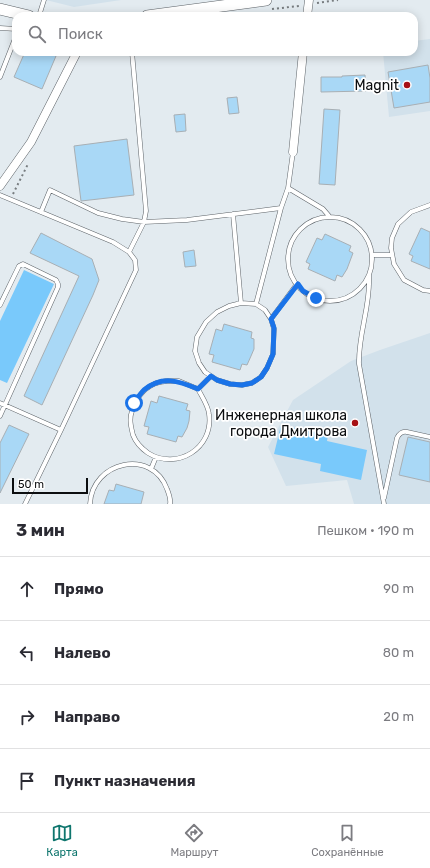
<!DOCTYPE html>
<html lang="ru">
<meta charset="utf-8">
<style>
body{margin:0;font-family:Rubik,sans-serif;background:#f2f2f3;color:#2b2b33}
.scale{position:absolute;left:12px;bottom:10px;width:76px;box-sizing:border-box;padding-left:4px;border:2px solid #0b0d0f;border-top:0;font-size:11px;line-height:14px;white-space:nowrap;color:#0b0d0f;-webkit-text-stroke:3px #fff;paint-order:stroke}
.stop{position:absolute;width:12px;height:12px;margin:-9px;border:3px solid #1a73e8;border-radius:50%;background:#fff}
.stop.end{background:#1a73e8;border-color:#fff;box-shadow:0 1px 4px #0008}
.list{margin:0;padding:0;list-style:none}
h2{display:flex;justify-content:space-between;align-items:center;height:52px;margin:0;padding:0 16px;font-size:17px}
h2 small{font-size:13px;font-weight:400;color:#7c7c81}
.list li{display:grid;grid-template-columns:26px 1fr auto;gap:12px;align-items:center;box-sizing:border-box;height:64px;padding:0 16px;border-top:1px solid #e1e1e2}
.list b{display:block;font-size:15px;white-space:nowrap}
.list em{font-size:13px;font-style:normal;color:#7c7c81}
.icon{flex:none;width:22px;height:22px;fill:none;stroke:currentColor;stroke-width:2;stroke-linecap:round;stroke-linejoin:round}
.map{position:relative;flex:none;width:430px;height:504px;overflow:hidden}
.search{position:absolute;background:#fff;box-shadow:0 2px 10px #0003;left:12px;right:12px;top:12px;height:44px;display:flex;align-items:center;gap:10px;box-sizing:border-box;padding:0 14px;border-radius:12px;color:#7c7c81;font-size:15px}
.sheet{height:308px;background:#fff}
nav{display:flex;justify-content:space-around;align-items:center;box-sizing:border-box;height:56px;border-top:1px solid #e1e1e2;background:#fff;font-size:11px;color:#7c7c81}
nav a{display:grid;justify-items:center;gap:2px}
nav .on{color:#0f766e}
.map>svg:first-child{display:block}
.built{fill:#d2e1eb}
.green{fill:#79c9fb}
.building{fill:#a9d8f6;stroke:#a8afb4}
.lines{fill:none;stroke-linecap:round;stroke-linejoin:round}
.service-casing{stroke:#5d6368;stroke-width:5}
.minor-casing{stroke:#5d6368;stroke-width:9}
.secondary-casing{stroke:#5d6368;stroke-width:12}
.path{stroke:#777c7f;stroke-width:2;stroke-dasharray:2 3;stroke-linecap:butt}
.service{stroke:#fff;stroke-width:4}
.minor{stroke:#fff;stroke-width:8}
.secondary{stroke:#fff;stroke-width:11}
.route{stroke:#1a73e8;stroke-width:5}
.poi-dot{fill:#a61014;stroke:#fff;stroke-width:1.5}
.labels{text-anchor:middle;stroke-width:3.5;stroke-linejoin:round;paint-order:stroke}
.poi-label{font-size:14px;fill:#0b0d0f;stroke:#fff;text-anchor:end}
</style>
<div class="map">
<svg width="430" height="504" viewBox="0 0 430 504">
<rect width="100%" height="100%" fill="#e3ebf0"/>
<path class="built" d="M46 0H121L74 7Z
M430 39V111L389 117 383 52H414V41Z
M430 333V504H354L347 480 286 486 268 447 293 400 351 361 380 350Z"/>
<path class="green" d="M24 270 54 284 7 383 0 380V321Z
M281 425 328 435 327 441 367 450 361 480 320 471 321 464 274 454Z"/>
<path class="building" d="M25 52H45L56 56 42 89 14 77Z
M428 65 430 78V102L394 108 388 72Z
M365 75 366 91 321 92V77H342V76Z
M237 97 239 113 229 114 227 98Z
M324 109 340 110 335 185 319 184Z
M185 114 186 131 176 132 174 115Z
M127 139 134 195 81 201 74 146Z
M421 228 430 232V269L411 261 413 256 409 254Z
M41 233 92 259 99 280 93 295 42 405 24 396 79 276 30 253Z
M325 234 351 246 349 251 353 253 347 269 342 277 337 275 335 281 308 269 310 264 306 262 317 238 322 240Z
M194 250 196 266 185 267 183 252Z
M224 324 252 332 251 338 254 339V349L251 356 247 365 242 364 240 370 212 362 214 355 209 354 216 329 222 331Z
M159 396 188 404 186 410 190 411 189 421 187 428 182 437 178 436 176 442 147 434 149 427 144 426 151 401 157 403Z
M9 425 29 434 0 493V443Z
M408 437 430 442V482L399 475Z
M116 484 144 492 141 504H104L109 490 114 491Z"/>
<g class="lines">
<defs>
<path id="service" d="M39 16 44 0
M0 28 16 29
M0 77 16 36
M288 188 323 209 329 216
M0 195 113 242 129 252 135 260 136 270 61 430 25 504
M430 205 411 212 398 224 392 238 391 248 394 264 404 280 423 290 430 291
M41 212 50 190 98 213 122 219 144 222 187 220 281 208
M233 214 241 303
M288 259a42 42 0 1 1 84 0a42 42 0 1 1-84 0Z
M129 252 144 222 146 211 132 52
M372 255H392
M369 275C371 305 358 334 359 364L384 504
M241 303 256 304 265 310 271 319 274 329 273 354 267 368 261 377 252 383 242 385 230 384 217 380 205 372 199 363 195 351 197 337 206 322 217 312 229 306Z
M256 304 281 208 288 188 293 152
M0 305 19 266 23 264 56 280 58 284V287L0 416
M271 319 297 284
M166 381H179L198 389C202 397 208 405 209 414 214 448 177 471 148 453 141 448 136 443 133 435 131 427 129 419 132 411 135 400 143 389 154 384 158 382 162 382 166 381Z
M198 389 211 376
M0 403 61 430
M151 469 156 457
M384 498 397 438C399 434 402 431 407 432L430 437
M90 504C92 461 152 448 167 489 169 494 171 499 170 504"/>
<path id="minor" d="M307 16 309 0
M293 152 303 52
M0 186 31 142 77 52"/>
<path id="secondary" d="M0 9 29 16
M147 16 266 0"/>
</defs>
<use href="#service" class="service-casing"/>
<use href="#minor" class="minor-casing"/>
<use href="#secondary" class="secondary-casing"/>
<path class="path" d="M317 3 338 0
M272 9 299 6
M13 194 28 164"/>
<use href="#service" class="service"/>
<use href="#minor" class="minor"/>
<use href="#secondary" class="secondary"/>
</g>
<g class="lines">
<path class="route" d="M134 403C137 399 140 394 144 390 162 375 179 381 198 389L211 376 217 380 230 384 242 385 252 383 261 377 267 368 273 354 274 328 271 319 298 284 303 291 316 298"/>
</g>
<g class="poi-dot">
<circle cx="407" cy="85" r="4"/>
<circle cx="355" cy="423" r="4"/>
</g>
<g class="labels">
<g class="poi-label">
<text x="399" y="90">Magnit</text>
<text x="347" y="420">Инженерная школа<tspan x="347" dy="16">города Дмитрова</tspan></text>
</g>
</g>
</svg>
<div class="scale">50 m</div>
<div class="stop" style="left:134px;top:403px"></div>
<div class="stop end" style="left:316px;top:298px"></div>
<div class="search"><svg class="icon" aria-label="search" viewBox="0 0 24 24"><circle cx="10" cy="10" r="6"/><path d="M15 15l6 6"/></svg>Поиск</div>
</div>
<section class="sheet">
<h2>3 мин<small>Пешком · 190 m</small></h2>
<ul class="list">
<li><svg class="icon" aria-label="ahead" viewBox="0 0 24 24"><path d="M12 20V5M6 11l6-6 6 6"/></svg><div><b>Прямо</b></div><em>90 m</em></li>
<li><svg class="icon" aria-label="left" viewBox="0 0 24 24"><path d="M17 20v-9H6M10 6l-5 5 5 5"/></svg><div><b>Налево</b></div><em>80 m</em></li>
<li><svg class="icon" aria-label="right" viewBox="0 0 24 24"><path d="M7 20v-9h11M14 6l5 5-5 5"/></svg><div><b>Направо</b></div><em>20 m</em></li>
<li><svg class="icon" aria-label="arrive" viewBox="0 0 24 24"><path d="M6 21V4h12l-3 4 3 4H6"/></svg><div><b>Пункт назначения</b></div></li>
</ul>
</section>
<nav>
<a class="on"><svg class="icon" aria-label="map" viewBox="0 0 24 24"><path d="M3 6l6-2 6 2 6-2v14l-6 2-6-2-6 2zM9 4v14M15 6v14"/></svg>Карта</a>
<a><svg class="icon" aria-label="directions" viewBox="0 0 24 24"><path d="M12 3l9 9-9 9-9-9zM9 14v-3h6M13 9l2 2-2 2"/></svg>Маршрут</a>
<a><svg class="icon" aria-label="saved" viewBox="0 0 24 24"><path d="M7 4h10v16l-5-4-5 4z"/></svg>Сохранённые</a>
</nav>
